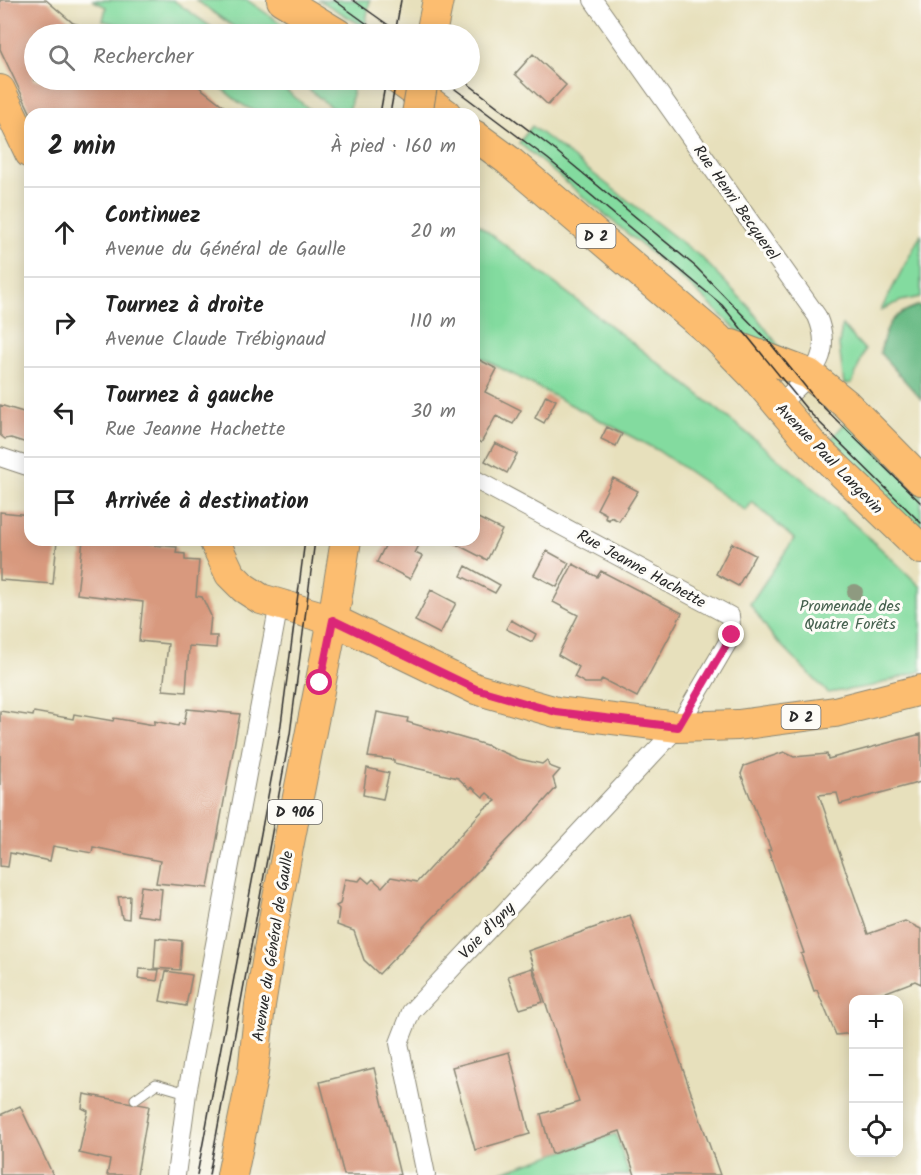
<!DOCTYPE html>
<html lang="fr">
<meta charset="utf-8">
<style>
body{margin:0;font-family:Kalam,sans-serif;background:#f2f2f2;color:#222}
.controls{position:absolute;right:18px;bottom:18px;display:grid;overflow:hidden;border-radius:12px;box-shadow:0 3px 15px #0003}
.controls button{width:54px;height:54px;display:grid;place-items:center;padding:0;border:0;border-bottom:2px solid #e0e0e0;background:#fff;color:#222;font:30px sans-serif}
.stop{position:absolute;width:18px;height:18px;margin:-14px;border:4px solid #db2777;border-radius:50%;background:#fff}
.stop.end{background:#db2777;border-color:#fff;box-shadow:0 2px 6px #0008}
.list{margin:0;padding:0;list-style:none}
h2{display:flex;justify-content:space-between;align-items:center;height:78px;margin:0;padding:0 24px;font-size:26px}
h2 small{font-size:20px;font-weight:400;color:#767676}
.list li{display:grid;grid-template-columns:39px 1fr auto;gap:18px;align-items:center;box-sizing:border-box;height:90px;padding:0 24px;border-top:2px solid #e0e0e0}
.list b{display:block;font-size:22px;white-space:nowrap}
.list p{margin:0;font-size:20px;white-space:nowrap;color:#767676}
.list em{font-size:20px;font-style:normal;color:#767676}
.icon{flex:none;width:33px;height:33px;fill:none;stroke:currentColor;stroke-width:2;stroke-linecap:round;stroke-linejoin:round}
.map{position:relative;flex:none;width:921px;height:1175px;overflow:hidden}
.search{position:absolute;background:#fff;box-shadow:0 3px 15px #0003;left:24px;top:24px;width:456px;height:66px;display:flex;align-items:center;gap:15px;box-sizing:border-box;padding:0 21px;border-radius:33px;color:#767676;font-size:22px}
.panel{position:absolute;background:#fff;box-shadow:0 3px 15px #0003;left:24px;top:108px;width:456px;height:438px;border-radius:18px}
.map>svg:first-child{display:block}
.green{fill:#83db9f;stroke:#578365;stroke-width:1.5}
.forest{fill:#6abb86;stroke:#4a7358;stroke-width:1.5}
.building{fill:#d8997e}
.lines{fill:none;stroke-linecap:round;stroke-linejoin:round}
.lane-casing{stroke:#898674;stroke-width:11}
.street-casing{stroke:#898674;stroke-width:20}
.primary-casing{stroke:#898674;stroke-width:32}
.lane{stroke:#fff;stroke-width:9}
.street{stroke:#fff;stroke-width:18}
.primary{stroke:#fcbd6f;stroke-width:30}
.tram{stroke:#2b2b2b;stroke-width:1.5}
.primary-bridge-casing{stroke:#898674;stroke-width:32;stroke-linecap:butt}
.primary-bridge{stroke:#fcbd6f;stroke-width:30}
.tree{fill:#8e9a80}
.route{stroke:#db2777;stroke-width:8}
.labels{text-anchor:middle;stroke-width:6;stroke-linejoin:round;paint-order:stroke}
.shield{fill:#fdfcf7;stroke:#6a6a68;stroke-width:1.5}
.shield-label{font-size:15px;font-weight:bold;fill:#2b2b2b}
.street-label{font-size:16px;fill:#2b2b2b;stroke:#fdfcf7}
.park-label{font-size:16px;fill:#45604e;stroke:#fdfcf7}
</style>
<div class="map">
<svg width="921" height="1175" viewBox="0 0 921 1175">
<rect width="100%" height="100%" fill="#fdfcf7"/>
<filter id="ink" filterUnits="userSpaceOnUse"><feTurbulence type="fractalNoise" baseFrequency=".0167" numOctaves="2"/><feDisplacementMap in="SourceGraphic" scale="12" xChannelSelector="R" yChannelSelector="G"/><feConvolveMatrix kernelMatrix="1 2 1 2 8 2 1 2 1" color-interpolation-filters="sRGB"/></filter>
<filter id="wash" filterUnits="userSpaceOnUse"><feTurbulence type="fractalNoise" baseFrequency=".008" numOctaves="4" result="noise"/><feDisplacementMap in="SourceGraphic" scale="24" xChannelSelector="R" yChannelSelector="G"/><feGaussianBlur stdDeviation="1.35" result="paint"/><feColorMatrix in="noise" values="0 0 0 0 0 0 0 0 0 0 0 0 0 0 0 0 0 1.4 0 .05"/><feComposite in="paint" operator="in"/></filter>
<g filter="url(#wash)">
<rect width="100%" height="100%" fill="#e7e0bc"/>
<path class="green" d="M92 0H173L221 34H157L103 21 106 7Z
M196 0H247L296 34H244Z
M319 0H370L365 27Z
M214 80H274L315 114C263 114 252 120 214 80Z
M298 80H354L349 114H339Z
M532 126 702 258 750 308 784 353 745 338 694 289 519 143Z
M474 221C625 339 784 452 921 587V671L873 686 828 693 773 637 750 604 794 539 752 502 746 511 657 450 474 354Z
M921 234V297L901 301 881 310Z
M842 325 865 350 852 383 844 384 839 345Z
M848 420 921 489V534L828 442Z
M616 1134 629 1175H492Z"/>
<path class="forest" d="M917 306H921V399L880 353C887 324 889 316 917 306Z"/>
<g id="blocks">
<path class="building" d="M0 0H46L73 23 110 34H34V80H190L234 114H31L0 49Z
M533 54 566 85 548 105 515 74Z
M474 357 497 369 485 392 521 410 513 424 496 416 481 443 474 438Z
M546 395 556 400 544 423 535 418Z
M0 405 30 414V444L11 438 5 439 0 435Z
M607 427 622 434 616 446 601 439Z
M495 443 517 454 507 473 485 461Z
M613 478 638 491 619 521 611 517 609 520 605 518 606 514 597 509Z
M0 512 30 515V540H57L53 584 0 580Z
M474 516 502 530 487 560 448 540H474Z
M83 540 177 547 176 553 185 554V560L199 561 196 596 202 597 211 616 209 636H217L216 648 189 646 186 692 163 690 168 644 139 641 143 602 77 594Z
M388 540H414L420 543 415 553 422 556 410 579 377 562Z
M732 543 755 555 738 586 716 574Z
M547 551 569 563 557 587 534 575Z
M573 564 597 577 601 571 682 613 637 697 602 679 600 683H585L574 677 579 667 558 655 578 615 553 602Z
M466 566 500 585 495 593 461 576Z
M431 590 456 603 440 634 415 621Z
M511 620 536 634 532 642 506 629Z
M187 709 240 714 208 888 156 883 160 861 93 847 92 853 53 846 50 861 10 853 8 867 0 866V711L33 716 34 712 73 719 74 714 113 721 114 718 154 725V721L178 726 179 723 184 724Z
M377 712 408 718 407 722 486 745 519 759 542 764 547 760 549 766 560 770 553 778 556 788 528 819 379 974 364 960 354 931 337 925 339 909 336 906 340 904 345 879 359 881 362 877 369 883 373 879 382 887 391 877 417 882 485 808 496 801 487 793 483 797 472 787 470 789 458 778 394 763V760L368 757Z
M921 734V782L840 804 837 793 819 795 868 934 905 921 921 929V984L915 981 868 999H854V1033L836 1035 817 990 814 991 801 954 804 953 768 850H771L741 774 744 766 784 752 794 757 827 754 828 759Z
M367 768 389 773 383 799 363 795Z
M141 886 162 889 159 918 137 915Z
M130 896 129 919 122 918 118 897Z
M630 915 697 1110 720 1175H635L620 1131 552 1154 541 1114 579 1102 528 951Z
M156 938 182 941 180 970 154 968Z
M532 968 543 1002 520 1009 508 976Z
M139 969 159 970 157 981 138 978Z
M166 971 192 975 186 1006 160 1001Z
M509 1052 530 1134 475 1150 452 1067Z
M374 1068 400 1175H344L320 1082Z
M84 1094 149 1106 137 1175H107L110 1160 79 1153 88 1111 82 1108Z
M20 1106 53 1175H0V1115Z"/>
</g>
</g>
<g filter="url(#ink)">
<use href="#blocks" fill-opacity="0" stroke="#898674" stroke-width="1.5"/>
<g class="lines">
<defs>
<path id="lane" d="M135 1099 156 1084 187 1093"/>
<path id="street" d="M593 0 817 316C836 361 807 376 778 406
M0 457 30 467
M176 1175 187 1093 279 604
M426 1175 399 1043 411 1012 678 727 732 635 730 616 474 479"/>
<path id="primary" d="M282 0 338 34
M431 34 438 0
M399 80 446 114
M0 90 30 153
M474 135 508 160 717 338 755 377 811 443 921 549
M732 345 809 374 846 404 921 480
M214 540 230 574 244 588 261 599 333 620 476 689 556 712 678 727 738 725 835 712 921 690
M232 1175 253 1073 260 1005 276 908 333 620 346 540"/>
</defs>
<use href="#lane" class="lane-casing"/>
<use href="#street" class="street-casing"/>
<use href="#primary" class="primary-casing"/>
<use href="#lane" class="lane"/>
<use href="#street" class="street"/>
<use href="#primary" class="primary"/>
<path class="tram" d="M334 0 381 34
M353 0 401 34
M395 34 401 0
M443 80 548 159 722 305 809 412 921 523
M463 80 556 151 696 267 770 343 817 401 921 503
M380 114 386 80
M390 114 396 80
M197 1175 280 732 305 540
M209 1175 290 734 315 540"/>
<defs>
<path id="primary-bridge" d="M417 114 423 80"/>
</defs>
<use href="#primary-bridge" class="primary-bridge-casing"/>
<use href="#primary-bridge" class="primary-bridge"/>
</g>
<circle class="tree" cx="855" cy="592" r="8"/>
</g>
<g class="lines" filter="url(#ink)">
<path class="route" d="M320 683 333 620 476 689 556 712 678 727 732 635"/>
</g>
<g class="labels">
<g class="shield">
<rect x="576.5" y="224" width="39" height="24" rx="4.5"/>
<rect x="781.5" y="705" width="39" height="24" rx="4.5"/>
<rect x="268" y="800" width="54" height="24" rx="4.5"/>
</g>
<g class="shield-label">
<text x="596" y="241">D 2</text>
<text x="801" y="722">D 2</text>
<text x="295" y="817">D 906</text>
</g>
<g class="street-label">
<text transform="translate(737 202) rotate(55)" y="6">Rue Henri Becquerel</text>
<text transform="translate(830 458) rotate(46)" y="6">Avenue Paul Langevin</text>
<text transform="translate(642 568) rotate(29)" y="6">Rue Jeanne Hachette</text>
<text transform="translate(486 930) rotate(-46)" y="6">Voie d'Igny</text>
<text transform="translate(272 946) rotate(-81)" y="6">Avenue du Général de Gaulle</text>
</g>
<g class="park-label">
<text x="850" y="611">Promenade des<tspan x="850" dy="18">Quatre Forêts</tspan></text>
</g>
</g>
</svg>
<div class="controls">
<button>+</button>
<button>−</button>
<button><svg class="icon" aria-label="locate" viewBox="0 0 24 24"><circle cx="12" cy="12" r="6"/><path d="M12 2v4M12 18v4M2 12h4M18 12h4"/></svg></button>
</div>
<div class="stop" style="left:320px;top:683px"></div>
<div class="stop end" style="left:732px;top:635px"></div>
<div class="search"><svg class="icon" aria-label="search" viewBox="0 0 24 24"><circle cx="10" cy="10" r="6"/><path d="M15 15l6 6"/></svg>Rechercher</div>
<section class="panel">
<h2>2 min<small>À pied · 160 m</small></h2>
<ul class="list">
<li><svg class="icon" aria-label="ahead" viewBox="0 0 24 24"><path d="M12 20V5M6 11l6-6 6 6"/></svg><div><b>Continuez</b><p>Avenue du Général de Gaulle</p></div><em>20 m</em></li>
<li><svg class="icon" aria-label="right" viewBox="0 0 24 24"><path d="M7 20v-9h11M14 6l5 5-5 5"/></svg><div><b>Tournez à droite</b><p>Avenue Claude Trébignaud</p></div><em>110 m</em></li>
<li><svg class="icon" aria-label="left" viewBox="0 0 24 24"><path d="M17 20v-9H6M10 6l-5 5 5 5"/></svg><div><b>Tournez à gauche</b><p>Rue Jeanne Hachette</p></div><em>30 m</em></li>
<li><svg class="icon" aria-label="arrive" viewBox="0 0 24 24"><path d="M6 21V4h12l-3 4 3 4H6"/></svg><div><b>Arrivée à destination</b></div></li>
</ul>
</section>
</div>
